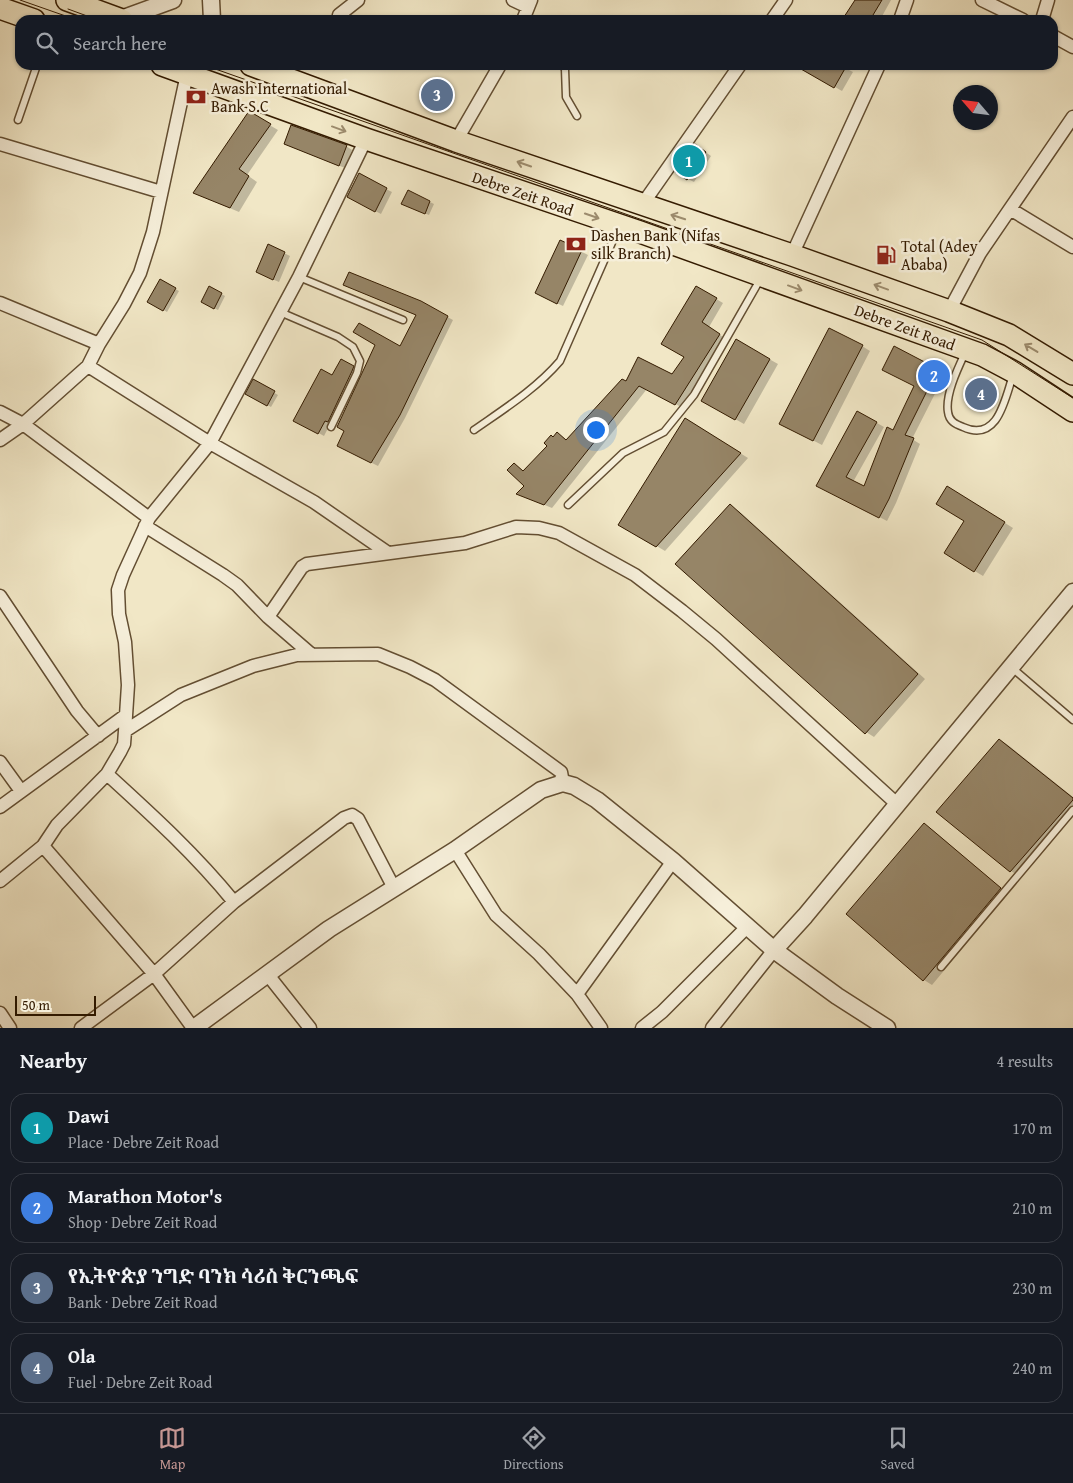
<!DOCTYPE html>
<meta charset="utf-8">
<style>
body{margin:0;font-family:"Gentium Book Plus","Noto Serif Ethiopic",serif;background:#242831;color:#f1f3f6}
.compass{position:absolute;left:953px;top:85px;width:45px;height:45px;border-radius:50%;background:#171b24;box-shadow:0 1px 4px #0004;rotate:298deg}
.scale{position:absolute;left:15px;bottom:12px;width:81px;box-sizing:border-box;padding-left:5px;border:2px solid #341b00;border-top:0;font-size:14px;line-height:18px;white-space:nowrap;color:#341b00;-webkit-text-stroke:4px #f6efda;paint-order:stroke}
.you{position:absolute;left:595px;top:429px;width:18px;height:18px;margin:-12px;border:4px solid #fff;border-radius:50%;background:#1a73e8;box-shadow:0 0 0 8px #1a73e833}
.badge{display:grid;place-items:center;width:32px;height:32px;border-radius:50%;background:#c59692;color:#fff;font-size:16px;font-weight:700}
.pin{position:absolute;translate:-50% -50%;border:2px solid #fff;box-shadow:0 1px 5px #0006}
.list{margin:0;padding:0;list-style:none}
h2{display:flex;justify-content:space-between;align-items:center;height:65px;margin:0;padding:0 20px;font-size:21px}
h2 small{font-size:16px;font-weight:400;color:#9ea1a6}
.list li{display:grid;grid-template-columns:32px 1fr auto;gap:15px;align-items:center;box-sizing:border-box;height:70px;margin:0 10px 10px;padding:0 10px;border:1px solid #363941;border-radius:15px}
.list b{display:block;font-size:19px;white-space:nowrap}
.list p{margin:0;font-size:16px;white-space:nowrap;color:#9ea1a6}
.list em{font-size:16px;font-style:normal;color:#9ea1a6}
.icon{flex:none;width:28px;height:28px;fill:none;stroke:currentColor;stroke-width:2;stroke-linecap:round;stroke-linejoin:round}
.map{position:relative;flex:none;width:1073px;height:1028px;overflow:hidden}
.search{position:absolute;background:#171b24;box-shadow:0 1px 4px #0004;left:15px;right:15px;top:15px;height:55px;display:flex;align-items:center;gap:12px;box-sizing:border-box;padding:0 18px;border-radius:15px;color:#9ea1a6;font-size:19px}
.sheet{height:385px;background:#171b24}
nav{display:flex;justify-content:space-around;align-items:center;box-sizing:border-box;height:70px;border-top:1px solid #363941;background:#171b24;font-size:14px;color:#9ea1a6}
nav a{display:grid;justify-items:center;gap:2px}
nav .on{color:#c59692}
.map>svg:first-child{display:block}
.shadow{fill:#0003}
.building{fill:#968567;stroke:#341b00}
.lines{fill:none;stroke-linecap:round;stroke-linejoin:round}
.service-casing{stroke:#634e32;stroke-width:9}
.minor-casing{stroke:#634e32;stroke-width:15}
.tertiary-casing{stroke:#634e32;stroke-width:19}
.primary-casing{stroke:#341b00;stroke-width:24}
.service{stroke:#f6efda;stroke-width:6}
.minor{stroke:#f6efda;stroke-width:12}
.tertiary{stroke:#f6efda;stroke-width:16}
.primary{stroke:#f1e7c6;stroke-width:21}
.tram{stroke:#341b00;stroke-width:1}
.oneway{stroke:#9c8b6d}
.labels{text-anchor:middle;stroke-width:5;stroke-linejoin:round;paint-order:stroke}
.poi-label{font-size:16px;fill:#341b00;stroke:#f6efda;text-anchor:start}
.street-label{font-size:16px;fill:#341b00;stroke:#f6efda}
</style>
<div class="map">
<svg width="1073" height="1028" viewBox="0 0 1073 1028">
<rect width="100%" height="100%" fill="#f1e7c6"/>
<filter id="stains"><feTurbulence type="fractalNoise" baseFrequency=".004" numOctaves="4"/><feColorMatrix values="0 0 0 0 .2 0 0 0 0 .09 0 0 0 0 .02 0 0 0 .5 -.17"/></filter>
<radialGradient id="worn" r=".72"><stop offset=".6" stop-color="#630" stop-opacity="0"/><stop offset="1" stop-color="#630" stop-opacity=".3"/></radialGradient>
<path class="shadow" d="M856 0H891L880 20H843Z
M801 65H852L849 70 853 72 842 91 800 67Z
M249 113 278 130 247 175 257 182 239 212 194 193Z
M286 144 346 146 352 150 345 168Z
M701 149 711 156 694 182 688 179Z
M386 189 392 192 381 214 354 200Z
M408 191 434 204 429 215 407 206Z
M561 241 588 255 563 306 542 296Z
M284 253 290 256 279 282 263 275Z
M160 281 179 291 167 312 149 301Z
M696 287 723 303 709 327 727 340 683 408 647 389 552 508 518 494 526 486 514 465 524 471 558 434 567 440 627 383 673 376 685 357Z
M210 288 225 296 218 310 202 302Z
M351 288 420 302 453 320 405 418 378 466 344 449 418 316Z
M737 341 778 364 744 424 703 401Z
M862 346 870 351 822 445 789 428Z
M894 348 945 374 912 439 920 444 896 503 887 521 825 489 858 412 884 427 853 482 864 487 916 386Z
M341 361 358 370 324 436 295 420 333 376Z
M254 381 278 395 271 407 247 394Z
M694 424 748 458 665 551 620 524Z
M956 492 1013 528 983 576 945 553 966 520Z
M730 506 739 511 925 679 874 737 866 732Z
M1000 740 1008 745 1073 797V815L1019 876 1011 871 938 812Z
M924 825 933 830 1008 894 932 985 924 980 848 914Z"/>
<path class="building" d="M855 0H882L870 20H842Z
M794 65H847L834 88Z
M249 111 271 124 239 169 249 176 230 208 193 193Z
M291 125 347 145 339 166 284 144Z
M695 144 706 152 687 180 675 172Z
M359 173 387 188 375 212 347 197Z
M408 190 430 201 425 214 401 204Z
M560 240 582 250 557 304 535 293Z
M268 244 285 252 273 280 256 272Z
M349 272 421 301 448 316 400 415 371 463 337 446 344 431 337 427 375 345 353 332 359 323 400 346 416 315 343 285Z
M160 279 176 288 163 311 147 302Z
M209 286 222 293 214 309 201 302Z
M696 286 717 298 702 322 720 334 675 405 639 386 544 505 516 494 524 486 507 470 514 463 523 471 547 446 544 443 551 435 553 437 557 432 566 440 622 379 626 381 638 357 672 374 684 357 661 344Z
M829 328 863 345 813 441 779 424Z
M736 339 770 359 735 420 701 401Z
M894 346 938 369 905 435 914 438 889 499 879 518 816 486 857 411 877 422 846 477 864 486 887 427 893 430 914 386 882 370Z
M341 359 354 366 352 371 328 422 325 421 318 434 293 421 321 369 332 375Z
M253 379 275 391 267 406 245 394Z
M685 418 741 453 656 547 618 525Z
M947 486 1005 522 974 572 944 553 964 521 936 504Z
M730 504 918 674 865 734 675 564Z
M999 739 1073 798V800L1010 872 936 812Z
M924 823 1001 888 923 981 846 914Z"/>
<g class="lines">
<defs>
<path id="service" d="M562 65 565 69 566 97 577 116
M18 120 37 65
M299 277 403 320
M280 312 338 337 353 347 360 361 357 373 331 427
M965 353C958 368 945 395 948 412 949 421 955 424 963 427 998 443 1005 399 1013 375
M474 430C504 409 536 389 560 361L618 229
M568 505 623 453 664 432 694 395 761 278
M1011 667 1073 720
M941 967 1073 810"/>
<path id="minor" d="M513 0 528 7
M982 0 1023 20
M339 15 358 0
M523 20 531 0
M772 20 786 0
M900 20 907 0
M1042 20 1048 0
M1053 36 1073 47
M1073 117 1010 209 1073 247
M456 141 500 65
M0 144 161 192
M642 205 740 65
M792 255 879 65
M0 303 99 344
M949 311 980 253 1010 209
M88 366 210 443 314 502 388 553
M0 412 23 424 149 518
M0 440 23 424 88 366 99 344 124 304 140 273 153 232 187 74
M145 526 223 575 237 585 268 617 312 655
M0 596 77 711 98 736
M268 617 302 567 307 564 465 543 516 527 539 528 559 533 635 575 682 611 716 639 897 804
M125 731 181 695 253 666 297 655 378 654 410 667 435 680 561 772 563 783
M0 762 21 791
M107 774C152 815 195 854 234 902
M0 807 126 715
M43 846 154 974 193 1028
M455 850 496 915 539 954 577 994 601 1028
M0 881 43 846 57 825 107 774 120 752 124 744 125 731 128 685 125 642 119 614 118 590 123 575 149 518 210 443 299 277 366 139
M268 975 310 1028
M577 994 673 861
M0 1013 10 1028
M81 1028 154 974 234 902 344 818 352 815 358 819 394 888
M642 1028 662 1012 748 926
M712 1028 774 950"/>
<path id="tertiary" d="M211 0 212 20
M121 19 173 0
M774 950 805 916 1073 592
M194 1028 329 929 455 850 541 790 563 783 574 786 597 800 673 861 774 950 837 996 887 1028"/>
<path id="primary" d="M67 0 122 20
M0 8 34 20
M162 65 366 139 640 232 982 355 1014 372 1073 411
M251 65 456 141 792 255 949 311 1009 335 1073 374"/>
</defs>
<use href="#service" class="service-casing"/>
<use href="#minor" class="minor-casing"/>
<use href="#tertiary" class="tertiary-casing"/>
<use href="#primary" class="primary-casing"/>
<use href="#service" class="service"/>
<use href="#minor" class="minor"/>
<use href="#tertiary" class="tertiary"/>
<use href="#primary" class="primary"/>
<path class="tram" d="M20 0 77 20
M68 9 98 20
M204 65 982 340 1073 398"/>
</g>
<defs><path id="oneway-shaft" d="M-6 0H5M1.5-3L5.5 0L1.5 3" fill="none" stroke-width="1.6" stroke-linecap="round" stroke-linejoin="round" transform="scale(1.25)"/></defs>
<g class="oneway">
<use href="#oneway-shaft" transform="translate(339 129) rotate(20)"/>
<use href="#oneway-shaft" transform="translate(524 164) rotate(-161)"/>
<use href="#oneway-shaft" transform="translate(592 216) rotate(19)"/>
<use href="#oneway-shaft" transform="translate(678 217) rotate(-162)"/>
<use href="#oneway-shaft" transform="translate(881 287) rotate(-160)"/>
<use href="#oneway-shaft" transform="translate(795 288) rotate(20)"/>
<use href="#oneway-shaft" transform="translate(1031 348) rotate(-149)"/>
</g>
<defs>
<symbol id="bank-bare" viewBox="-9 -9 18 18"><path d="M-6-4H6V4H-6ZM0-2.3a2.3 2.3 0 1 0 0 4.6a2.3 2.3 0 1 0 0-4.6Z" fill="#8f2418" stroke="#f6efda" stroke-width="2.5" paint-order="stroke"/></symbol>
<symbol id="fuel-bare" viewBox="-9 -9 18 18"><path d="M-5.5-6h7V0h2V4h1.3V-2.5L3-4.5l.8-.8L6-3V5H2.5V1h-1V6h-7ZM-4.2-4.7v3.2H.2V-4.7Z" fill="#8f2418" stroke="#f6efda" stroke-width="2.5" paint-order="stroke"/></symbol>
</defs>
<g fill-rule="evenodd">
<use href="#bank-bare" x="182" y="83" width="28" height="28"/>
<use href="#bank-bare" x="562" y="230" width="28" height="28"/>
<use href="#fuel-bare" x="872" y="241" width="28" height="28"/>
</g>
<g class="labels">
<g class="poi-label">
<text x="211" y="94">Awash International<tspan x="211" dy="18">Bank S.C</tspan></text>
<text x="591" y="241">Dashen Bank (Nifas<tspan x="591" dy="18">silk Branch)</tspan></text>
<text x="901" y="252">Total (Adey<tspan x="901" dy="18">Ababa)</tspan></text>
</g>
<g class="street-label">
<text transform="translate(523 193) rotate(19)" y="6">Debre Zeit Road</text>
<text transform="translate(905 327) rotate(20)" y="6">Debre Zeit Road</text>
</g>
</g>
<rect width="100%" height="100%" filter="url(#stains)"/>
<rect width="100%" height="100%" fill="url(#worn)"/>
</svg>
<svg class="compass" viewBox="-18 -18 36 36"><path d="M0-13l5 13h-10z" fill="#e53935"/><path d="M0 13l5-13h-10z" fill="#9ea1a6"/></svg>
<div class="scale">50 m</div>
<div class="you"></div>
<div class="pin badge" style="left:689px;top:161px;background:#0f9aa8">1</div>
<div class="pin badge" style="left:934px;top:376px;background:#3f7fe0">2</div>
<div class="pin badge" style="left:437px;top:95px;background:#5c6f8a">3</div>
<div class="pin badge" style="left:981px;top:394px;background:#5c6f8a">4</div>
<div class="search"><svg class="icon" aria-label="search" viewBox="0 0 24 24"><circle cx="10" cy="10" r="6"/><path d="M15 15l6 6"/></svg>Search here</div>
</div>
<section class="sheet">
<h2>Nearby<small>4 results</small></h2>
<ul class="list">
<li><span class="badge" style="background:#0f9aa8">1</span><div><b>Dawi</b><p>Place · Debre Zeit Road</p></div><em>170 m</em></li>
<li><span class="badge" style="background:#3f7fe0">2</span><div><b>Marathon Motor's</b><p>Shop · Debre Zeit Road</p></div><em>210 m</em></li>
<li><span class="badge" style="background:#5c6f8a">3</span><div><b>የኢትዮጵያ ንግድ ባንክ ሳሪስ ቅርንጫፍ</b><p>Bank · Debre Zeit Road</p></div><em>230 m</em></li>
<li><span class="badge" style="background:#5c6f8a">4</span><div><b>Ola</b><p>Fuel · Debre Zeit Road</p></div><em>240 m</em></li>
</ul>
</section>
<nav>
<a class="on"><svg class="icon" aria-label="map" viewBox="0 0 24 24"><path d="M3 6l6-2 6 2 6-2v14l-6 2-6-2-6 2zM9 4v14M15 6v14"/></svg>Map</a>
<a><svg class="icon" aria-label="directions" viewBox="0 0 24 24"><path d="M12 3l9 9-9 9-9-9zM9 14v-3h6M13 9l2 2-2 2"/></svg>Directions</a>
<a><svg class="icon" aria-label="saved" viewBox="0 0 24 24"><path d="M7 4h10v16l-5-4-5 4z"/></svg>Saved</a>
</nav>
